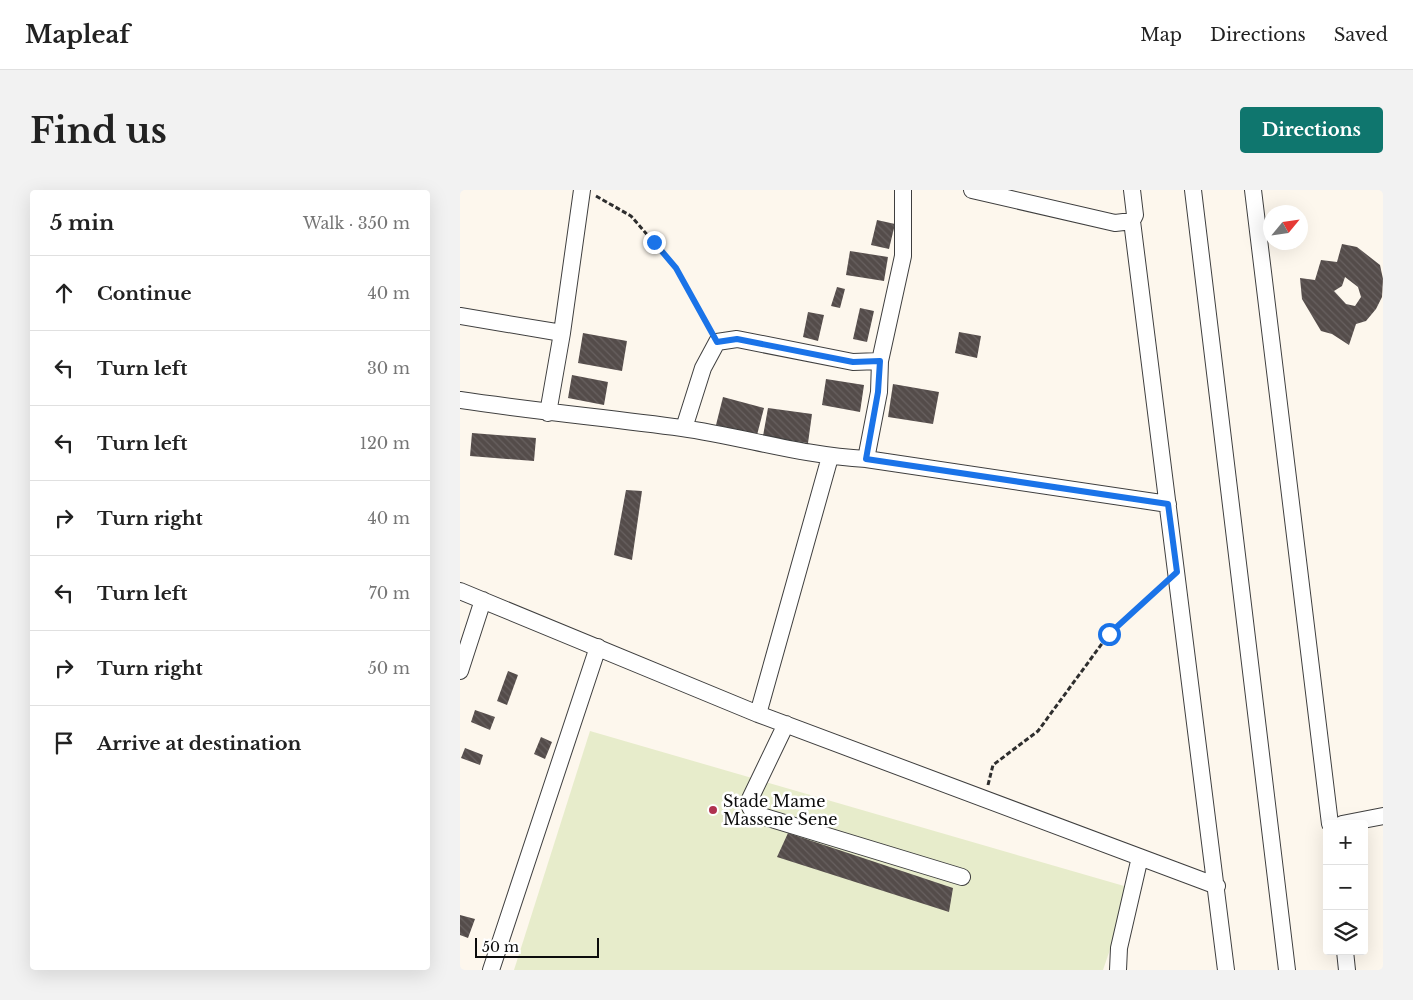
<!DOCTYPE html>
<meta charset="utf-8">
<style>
body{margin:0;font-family:"Libre Baskerville",serif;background:#f2f2f2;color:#222}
.controls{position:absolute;right:15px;bottom:15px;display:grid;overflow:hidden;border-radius:5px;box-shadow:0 5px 20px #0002}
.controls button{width:45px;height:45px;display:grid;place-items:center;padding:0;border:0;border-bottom:1px solid #e0e0e0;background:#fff;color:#222;font:25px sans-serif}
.compass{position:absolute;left:803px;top:15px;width:45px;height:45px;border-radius:50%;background:#fff;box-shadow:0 5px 20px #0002;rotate:61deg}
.scale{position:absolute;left:15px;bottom:12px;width:124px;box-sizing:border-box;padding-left:5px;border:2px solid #0c0c0c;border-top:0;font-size:14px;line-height:18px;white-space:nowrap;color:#0c0c0c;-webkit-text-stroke:4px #fff;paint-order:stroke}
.stop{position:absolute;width:15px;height:15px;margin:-11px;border:4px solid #1a73e8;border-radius:50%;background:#fff}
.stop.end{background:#1a73e8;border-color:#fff;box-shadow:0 1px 5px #0008}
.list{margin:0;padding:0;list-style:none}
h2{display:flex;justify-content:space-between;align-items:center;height:65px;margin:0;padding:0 20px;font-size:21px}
h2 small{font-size:16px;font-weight:400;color:#767676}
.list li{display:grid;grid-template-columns:32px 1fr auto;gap:15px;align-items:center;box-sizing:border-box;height:75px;padding:0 20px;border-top:1px solid #e0e0e0}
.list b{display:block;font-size:19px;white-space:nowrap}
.list em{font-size:16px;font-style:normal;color:#767676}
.icon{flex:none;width:28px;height:28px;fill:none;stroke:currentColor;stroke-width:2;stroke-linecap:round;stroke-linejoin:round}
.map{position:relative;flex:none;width:923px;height:780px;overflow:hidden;border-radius:5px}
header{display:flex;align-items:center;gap:30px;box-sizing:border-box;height:70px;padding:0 25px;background:#fff;border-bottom:1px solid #e0e0e0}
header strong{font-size:24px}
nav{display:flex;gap:28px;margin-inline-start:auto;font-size:18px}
.intro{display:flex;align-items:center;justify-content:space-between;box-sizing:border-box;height:120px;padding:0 30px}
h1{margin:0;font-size:35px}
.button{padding:12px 22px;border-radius:5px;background:#0f766e;color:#fff;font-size:18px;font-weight:700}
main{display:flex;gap:30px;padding:0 30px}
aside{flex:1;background:#fff;border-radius:5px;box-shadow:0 5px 20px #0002}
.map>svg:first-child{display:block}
.pitch{fill:#e7eccb}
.building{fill:url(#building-back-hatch);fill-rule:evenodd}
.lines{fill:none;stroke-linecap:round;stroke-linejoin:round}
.minor-casing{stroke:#3f3f3f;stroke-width:18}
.path{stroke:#2e2e2e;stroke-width:3;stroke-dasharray:5 2.5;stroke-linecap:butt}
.minor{stroke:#fff;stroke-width:16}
.route{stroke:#1a73e8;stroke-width:6}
.poi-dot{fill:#af324f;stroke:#fff;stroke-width:2}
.labels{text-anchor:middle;stroke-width:5;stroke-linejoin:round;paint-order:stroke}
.poi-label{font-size:16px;fill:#0c0c0c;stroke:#fff;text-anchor:start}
</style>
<header>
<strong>Mapleaf</strong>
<nav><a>Map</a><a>Directions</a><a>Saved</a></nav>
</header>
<div class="intro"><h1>Find us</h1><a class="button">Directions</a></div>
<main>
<aside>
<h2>5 min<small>Walk · 350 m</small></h2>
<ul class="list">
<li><svg class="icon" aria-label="ahead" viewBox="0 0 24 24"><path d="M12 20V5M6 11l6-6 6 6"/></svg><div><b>Continue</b></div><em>40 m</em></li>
<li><svg class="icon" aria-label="left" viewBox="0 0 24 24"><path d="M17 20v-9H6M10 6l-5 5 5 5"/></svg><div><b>Turn left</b></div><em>30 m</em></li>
<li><svg class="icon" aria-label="left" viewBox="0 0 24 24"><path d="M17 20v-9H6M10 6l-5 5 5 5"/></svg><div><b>Turn left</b></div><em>120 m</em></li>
<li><svg class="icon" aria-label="right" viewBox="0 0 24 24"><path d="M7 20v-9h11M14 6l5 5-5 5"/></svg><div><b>Turn right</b></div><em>40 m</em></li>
<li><svg class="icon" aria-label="left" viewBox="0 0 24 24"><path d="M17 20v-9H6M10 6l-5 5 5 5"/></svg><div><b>Turn left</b></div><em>70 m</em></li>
<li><svg class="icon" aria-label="right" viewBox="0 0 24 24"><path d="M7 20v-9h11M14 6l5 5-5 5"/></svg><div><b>Turn right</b></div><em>50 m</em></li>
<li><svg class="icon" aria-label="arrive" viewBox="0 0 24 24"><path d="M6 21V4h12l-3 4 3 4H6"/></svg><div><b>Arrive at destination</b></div></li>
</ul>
</aside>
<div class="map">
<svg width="923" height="780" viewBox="0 0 923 780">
<defs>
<pattern id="building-back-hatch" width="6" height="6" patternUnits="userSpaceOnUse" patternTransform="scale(1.25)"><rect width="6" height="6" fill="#544c4a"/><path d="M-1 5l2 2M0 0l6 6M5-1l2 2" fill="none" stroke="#686160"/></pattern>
</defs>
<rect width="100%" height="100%" fill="#fdf7ed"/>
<path class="pitch" d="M130 541 671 698 643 780H54Z"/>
<path class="building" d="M417 30 435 34 429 59 411 55Z
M882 54 897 57 920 75 923 89 922 107 916 119 906 131 896 134 889 155 872 144 861 141 842 109 840 88 855 90 861 70 877 72ZM885 87 898 97 901 107 895 116 886 114 874 101 882 96Z
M390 61 428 67 424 91 386 85Z
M377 97 385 99 380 118 371 116Z
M400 118 414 121 407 152 393 149Z
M348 122 364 125 358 151 343 147Z
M499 142 521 146 517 168 495 163Z
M123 143 167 151 162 181 118 173Z
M112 185 148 192 144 215 108 208Z
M366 189 404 195 400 222 362 215Z
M433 194 479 202 473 234 428 227Z
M263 207 304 218 297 245 256 235Z
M308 218 352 224 348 253 303 246Z
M12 243 76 248 74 271 10 266Z
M166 300 182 301 172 370 154 365Z
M48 481 58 485 47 515 37 511Z
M15 520 35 527 30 540 11 532Z
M81 547 92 552 85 569 74 564Z
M5 558 23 565 20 575 1 568Z
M328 643 493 698 489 722 317 667Z
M0 725 15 729 8 748 0 745Z"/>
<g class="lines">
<defs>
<path id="minor" d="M512 0 655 33 672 31
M672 0 675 25 672 31 766 780
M733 0 827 780
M793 0 870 634
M0 126 102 143
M0 210C74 221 148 228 222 238 284 247 343 266 406 269L419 202 420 171
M88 223 102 143 122 0
M224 238 243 178 257 152 277 149 393 172 420 171 443 66V0
M406 269 708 314
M0 401 298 524 757 696
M0 481 23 410
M298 524 370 267
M326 534 290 609V617L295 624 502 687
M882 634 923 626
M885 761 887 780
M31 780 138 457
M658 780 659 758 680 667"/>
</defs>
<use href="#minor" class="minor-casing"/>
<path class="path" d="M136 6 171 26 216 78 250 139
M528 595 533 575 578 541 649 444 702 395"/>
<use href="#minor" class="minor"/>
</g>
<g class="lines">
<path class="route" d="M194 52 216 78 257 152 277 149 393 172 420 171 418 202 406 269 708 314 717 382 649 444"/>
</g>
<circle class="poi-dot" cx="253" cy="620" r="5"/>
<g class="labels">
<g class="poi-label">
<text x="263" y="617">Stade Mame<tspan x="263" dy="18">Massene Sene</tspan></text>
</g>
</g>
</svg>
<div class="controls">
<button>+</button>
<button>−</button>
<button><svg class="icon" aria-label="layers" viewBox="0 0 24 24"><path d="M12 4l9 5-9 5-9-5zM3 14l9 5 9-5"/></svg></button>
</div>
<svg class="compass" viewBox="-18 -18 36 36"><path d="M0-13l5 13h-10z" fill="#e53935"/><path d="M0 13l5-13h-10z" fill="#767676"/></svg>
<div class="scale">50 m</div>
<div class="stop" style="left:649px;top:444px"></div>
<div class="stop end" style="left:194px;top:52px"></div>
</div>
</main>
